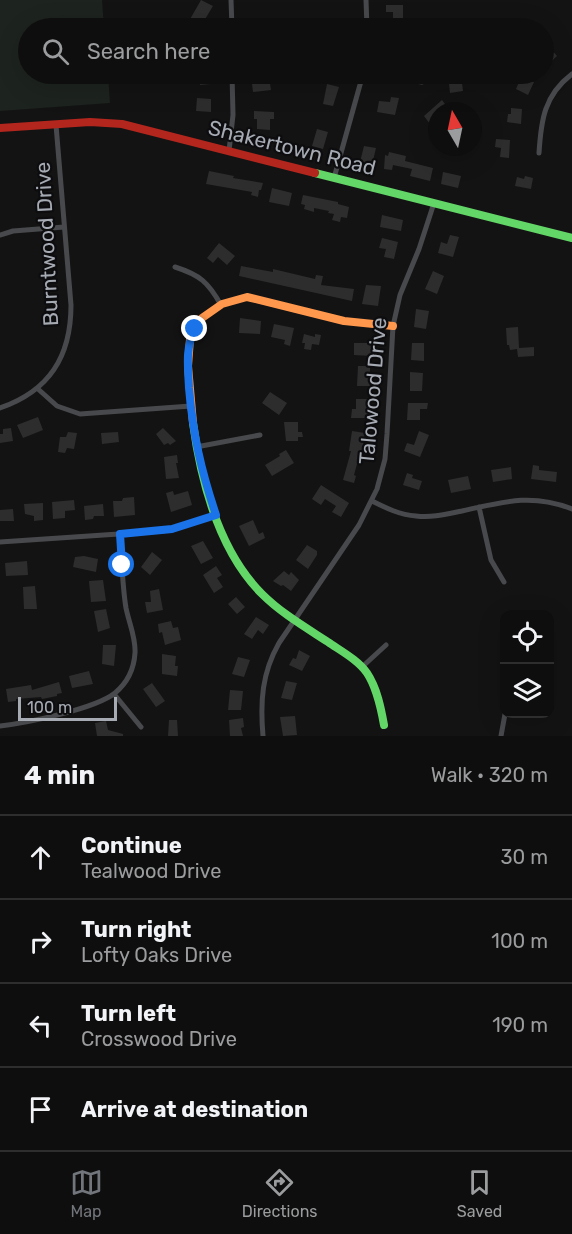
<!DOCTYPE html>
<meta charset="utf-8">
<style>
body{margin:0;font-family:Rubik,sans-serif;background:#1c1c1c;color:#f1f3f6}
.controls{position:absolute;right:18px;bottom:18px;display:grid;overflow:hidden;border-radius:12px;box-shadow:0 6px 24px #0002}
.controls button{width:54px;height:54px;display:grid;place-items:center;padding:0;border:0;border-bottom:2px solid #2e2e2e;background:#0e0e0e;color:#f1f3f6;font:30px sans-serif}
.compass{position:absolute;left:428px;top:102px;width:54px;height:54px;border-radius:50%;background:#0e0e0e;box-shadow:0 6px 24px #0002;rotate:351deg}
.scale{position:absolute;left:18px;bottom:15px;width:99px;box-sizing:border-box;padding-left:6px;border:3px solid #a5aab3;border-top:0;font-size:16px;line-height:21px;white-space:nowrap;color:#a5aab3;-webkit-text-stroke:4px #0d0d0f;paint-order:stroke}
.stop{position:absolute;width:18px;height:18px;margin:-14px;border:4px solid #1a73e8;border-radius:50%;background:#fff}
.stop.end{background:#1a73e8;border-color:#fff;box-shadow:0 2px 6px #0008}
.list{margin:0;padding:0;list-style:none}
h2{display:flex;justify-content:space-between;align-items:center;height:78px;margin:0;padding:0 24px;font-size:26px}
h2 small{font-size:20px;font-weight:400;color:#9b9c9e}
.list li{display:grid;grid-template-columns:39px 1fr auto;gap:18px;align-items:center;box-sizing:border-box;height:84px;padding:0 24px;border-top:2px solid #2e2e2e}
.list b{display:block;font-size:22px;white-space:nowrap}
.list p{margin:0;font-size:20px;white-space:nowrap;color:#9b9c9e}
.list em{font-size:20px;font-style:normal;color:#9b9c9e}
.icon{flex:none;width:33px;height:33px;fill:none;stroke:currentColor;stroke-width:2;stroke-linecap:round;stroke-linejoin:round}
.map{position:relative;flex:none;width:572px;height:736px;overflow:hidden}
.search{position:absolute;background:#0e0e0e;box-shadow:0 6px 24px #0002;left:18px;right:18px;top:18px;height:66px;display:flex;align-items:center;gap:15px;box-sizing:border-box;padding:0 21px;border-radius:33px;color:#9b9c9e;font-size:22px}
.sheet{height:414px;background:#0e0e0e}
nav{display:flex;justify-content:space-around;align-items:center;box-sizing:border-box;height:84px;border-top:2px solid #2e2e2e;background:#0e0e0e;font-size:16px;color:#9b9c9e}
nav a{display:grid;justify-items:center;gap:3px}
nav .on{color:#72757b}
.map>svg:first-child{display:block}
.green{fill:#1d231e}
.building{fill:#2d2d2e}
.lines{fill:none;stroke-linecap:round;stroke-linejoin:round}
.street{stroke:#48494c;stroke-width:5}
.fast{stroke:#63d668;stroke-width:8}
.slow{stroke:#ff974d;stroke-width:8}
.jam{stroke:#b3261e;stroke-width:8}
.route{stroke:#1a73e8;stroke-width:8}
.labels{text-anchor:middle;stroke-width:4.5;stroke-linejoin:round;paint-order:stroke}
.street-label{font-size:21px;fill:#a5aab3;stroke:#0d0d0f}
</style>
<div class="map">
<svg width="572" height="736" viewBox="0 0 572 736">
<rect width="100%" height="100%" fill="#131313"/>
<path class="green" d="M0 0H102L104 28H28V74H108L110 103 0 111Z"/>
<path class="building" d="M201 0 213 6 204 21 206 23 202 28 189 21Z
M386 5H403V23H393V12H386Z
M251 18H264V28H251Z
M328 21H347V28H328Z
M551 49 557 56 543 69V57Z
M199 74H210L211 84 200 85Z
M448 74H461L463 91 450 93Z
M269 77 271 90 253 92 252 84 256 83V78Z
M521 77 534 82 528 95 516 89Z
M327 84 339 87 333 106 323 104Z
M391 97 399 98 395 115 377 112 379 101 390 102Z
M197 98 211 99V112L196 111Z
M442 100 450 111H437V119L430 124 424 116Z
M511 108 522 109 521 124 507 122 508 114H511Z
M254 111 274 112V119H270V130L257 129V119H254Z
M317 129 328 132 323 149 312 146Z
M496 139 510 140 509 158 500 157 501 148 495 147Z
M364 146 376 148 372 165 360 162Z
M389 152 406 156 405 161 433 168 430 181 410 176 412 169 393 165 392 170 384 169 385 155 388 156Z
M209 171 234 176 233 178 263 183 261 190H259L258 197 251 195 252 192 206 184Z
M443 172 461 176 458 188 441 184Z
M525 176 533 178 531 189 515 186 517 177 524 179Z
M272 188 292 193 289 206 269 202Z
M303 195 338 202V204L349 207 347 218 341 217 340 222 332 220 334 214 328 213 329 211 314 208V212L304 209 305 205 301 204Z
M382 215 403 220 401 231 380 227Z
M450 235 459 237 453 257 438 253 441 242 447 244Z
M382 238 398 242 394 259 384 257 386 249 379 248Z
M219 243 235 256 227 265 218 257 213 263 207 258Z
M241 266 273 272V269L315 279 316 275 323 276 321 285 354 289 352 301 239 276Z
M433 271 444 276 437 294 425 289Z
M366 285 381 286 378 306 362 304Z
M416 309 429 311 426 329 414 327Z
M240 318 261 321 260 334 239 333Z
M274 324 294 328 290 346 284 344 285 340 271 337Z
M518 327 519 348 534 347V356L518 357 517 349 510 350 509 345H507L506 328Z
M304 334 315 337V334L321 335 319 345 312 344 311 350 304 349 305 343H302Z
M354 343H372V356L354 355Z
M412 343H424V361L411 360Z
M358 366H370V386H357Z
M410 372 423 373 422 391H410Z
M270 392 287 403 279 415 262 403Z
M356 399H368V418H351L352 409H356Z
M408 403H428L427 409H420V420H407Z
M38 417 43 430 23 438 17 425Z
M284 422H298V432H302L303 437H298V441H286Z
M11 428 13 441 0 443V434H3V429Z
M163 428 176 441 170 445 168 443 164 445 156 434Z
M352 431 365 433 362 453H360L354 475 356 476 354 483 343 480 351 451H349Z
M419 431 429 435 420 457 404 451 407 443 414 445Z
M68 432 77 433 74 449 67 448 65 453 58 452 60 437H66Z
M118 432 119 442 102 444 101 433Z
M286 450 294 463 272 476 265 465 280 456 279 454Z
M177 455 178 463H176L179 478 166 479 164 457Z
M533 465 539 466V470L557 472 556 482 531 479Z
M511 467 512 479 493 482 491 470Z
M407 473 413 475 412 478 422 481 419 490 403 485Z
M468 476 471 489 451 493 448 480Z
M321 485 349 503 341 517 332 512 336 506 325 499 321 505 312 499Z
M173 491 174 495 188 491 192 505 171 512 166 493Z
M134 497 135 515 114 517 113 501H122L123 498Z
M74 500 75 510 65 511V518L53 519 52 502Z
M43 503V520L34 521V516L25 514 24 504Z
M103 504 104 516H94L93 519 85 520 84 506Z
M13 509 14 521H0V510Z
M253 520 259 534 263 532 265 538 249 546 239 526Z
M203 541 213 558 201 564 191 546Z
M307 545 317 551V555L308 569 296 560Z
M152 552 162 560 150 575 141 567Z
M84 556 98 559 96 572 73 567 75 557Z
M27 561 28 575 6 576 5 563Z
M216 566 222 575 217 578 223 587 214 593 203 575Z
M284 571 289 575 291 572 299 580 291 591 283 585 281 586 273 581Z
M103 580 106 601 91 602 89 581Z
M35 586 37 609H24L23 587Z
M159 589 163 610 147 613 145 602H151L150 591Z
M236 597 245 607 237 614 228 604Z
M106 609 110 628 98 632 94 611Z
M256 617 269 625 263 634 258 630 252 639 244 634Z
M171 621 173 628 178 627 181 640 165 645 162 632 159 633 158 624Z
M103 645H116L114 666 102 664Z
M299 650 310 656 302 671 289 665 293 658 296 659Z
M162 654 176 656 175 666H178L177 676 162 674Z
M238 657 250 660 244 677 232 674Z
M89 671 93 684 72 688 69 676Z
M286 681 297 683 292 700 281 698Z
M59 682 62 693 57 694V696L42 699 41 697 16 699V701L8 702 6 689 31 685 32 690Z
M152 683 165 701 156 707 143 689Z
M230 690 243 691 241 710H228Z
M295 716 297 735 283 736 280 717Z
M243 718 244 727 241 728 243 736H230L229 720Z
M169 720H177L178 736H168Z
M106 721 108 730 123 734V736H97L95 723Z"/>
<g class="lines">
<path class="street" d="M231 0 232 28
M366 0 367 28
M365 74 422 82
M229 151 233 115 232 74
M539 153C541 121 544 95 572 74
M334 178 363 74
M0 235 13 231 64 227
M175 267C200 275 208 282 221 305
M38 389 57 406 80 414 191 406
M0 408C49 391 71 357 71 305L56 125
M196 447 260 435
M372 501C386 508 400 515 416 516 432 518 447 514 462 511 502 502 532 493 572 509
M479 507 491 560 504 582
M0 542 163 531 184 526 216 515
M362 667 386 645
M114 694 141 727
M0 726C26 723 95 709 115 693 127 683 134 669 135 653 136 638 129 623 126 608 122 584 122 559 120 534
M263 736C260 701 262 673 279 643L359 525 377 489 385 459 387 434 393 326 400 295 419 249 434 203
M501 736 505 714"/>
<path class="fast" d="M315 173 572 238
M193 423C201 482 218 550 262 594 281 613 305 627 328 642 341 651 358 660 367 673 377 688 381 708 384 725"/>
<path class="slow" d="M193 423 188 366 190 339 202 318 222 304 247 297 344 321 393 326"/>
<path class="jam" d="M0 128 90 122 122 124 315 173"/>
</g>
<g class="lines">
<path class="route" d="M122 565 120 534 172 529 216 515C201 470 193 435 189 388 188 367 185 348 195 329"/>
</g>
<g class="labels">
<g class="street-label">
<text transform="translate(292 148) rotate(14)" y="7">Shakertown Road</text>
<text transform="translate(47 244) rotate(-93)" y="7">Burntwood Drive</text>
<text transform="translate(373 391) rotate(-85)" y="7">Talowood Drive</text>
</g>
</g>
</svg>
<div class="controls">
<button><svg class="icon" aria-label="locate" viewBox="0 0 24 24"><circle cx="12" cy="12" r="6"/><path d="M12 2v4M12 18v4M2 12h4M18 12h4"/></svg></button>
<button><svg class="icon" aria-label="layers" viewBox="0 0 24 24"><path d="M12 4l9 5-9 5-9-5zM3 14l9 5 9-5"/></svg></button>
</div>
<svg class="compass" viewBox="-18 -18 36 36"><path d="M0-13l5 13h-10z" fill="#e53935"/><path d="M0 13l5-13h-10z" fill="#9b9c9e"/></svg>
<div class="scale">100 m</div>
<div class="stop" style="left:122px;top:565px"></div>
<div class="stop end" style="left:195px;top:329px"></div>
<div class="search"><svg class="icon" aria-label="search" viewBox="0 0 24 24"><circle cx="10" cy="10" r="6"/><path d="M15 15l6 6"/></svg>Search here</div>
</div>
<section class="sheet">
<h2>4 min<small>Walk · 320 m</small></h2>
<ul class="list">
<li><svg class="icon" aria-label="ahead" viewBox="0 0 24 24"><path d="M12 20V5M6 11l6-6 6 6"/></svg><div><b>Continue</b><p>Tealwood Drive</p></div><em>30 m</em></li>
<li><svg class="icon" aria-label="right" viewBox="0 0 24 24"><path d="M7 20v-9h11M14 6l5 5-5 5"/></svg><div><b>Turn right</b><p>Lofty Oaks Drive</p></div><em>100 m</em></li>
<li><svg class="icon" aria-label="left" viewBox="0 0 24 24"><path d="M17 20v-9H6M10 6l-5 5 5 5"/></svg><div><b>Turn left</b><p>Crosswood Drive</p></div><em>190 m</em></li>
<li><svg class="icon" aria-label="arrive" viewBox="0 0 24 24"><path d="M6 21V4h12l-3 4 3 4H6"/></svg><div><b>Arrive at destination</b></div></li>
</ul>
</section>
<nav>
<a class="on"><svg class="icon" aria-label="map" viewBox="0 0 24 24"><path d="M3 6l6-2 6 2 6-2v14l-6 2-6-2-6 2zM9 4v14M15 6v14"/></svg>Map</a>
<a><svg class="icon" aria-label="directions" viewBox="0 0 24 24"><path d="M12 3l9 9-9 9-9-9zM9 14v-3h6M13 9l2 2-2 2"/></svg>Directions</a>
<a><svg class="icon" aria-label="saved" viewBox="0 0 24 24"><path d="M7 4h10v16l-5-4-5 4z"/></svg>Saved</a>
</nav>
